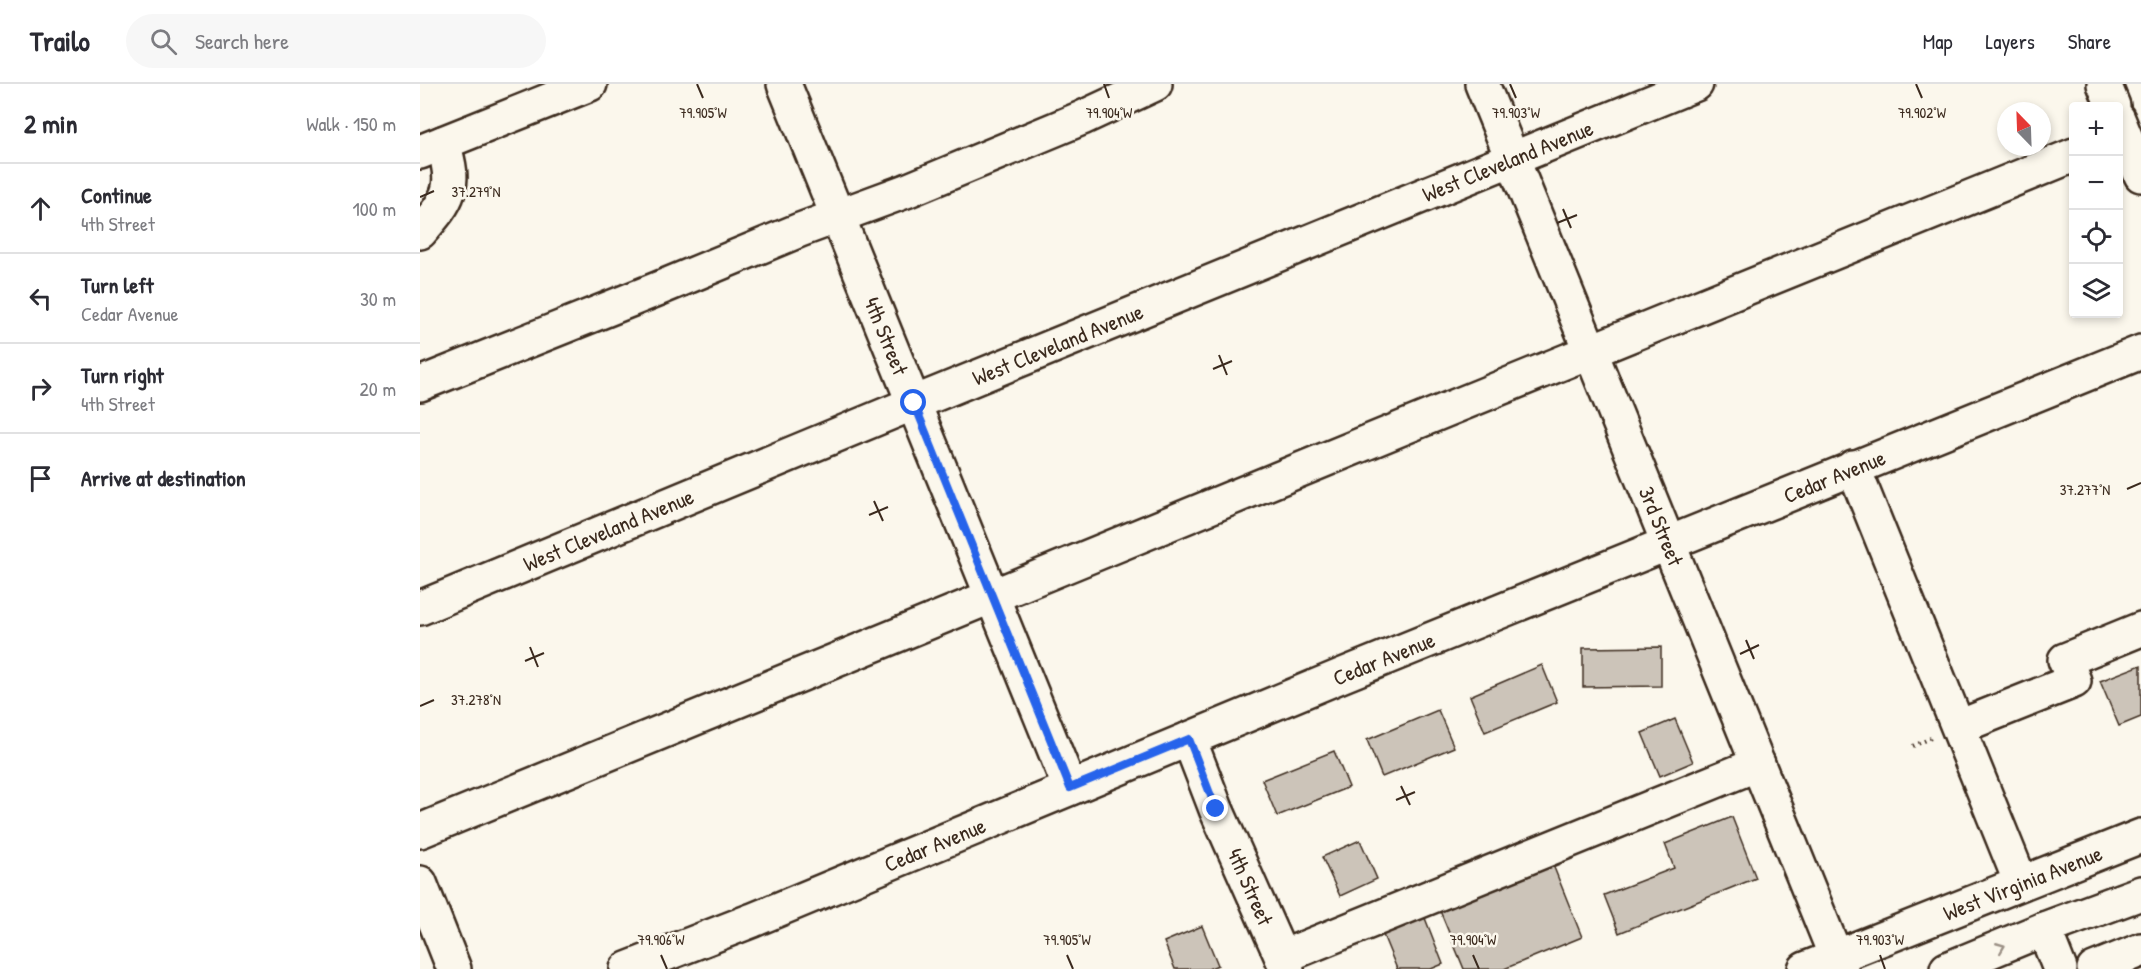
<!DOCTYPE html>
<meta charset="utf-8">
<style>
body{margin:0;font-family:"Patrick Hand",sans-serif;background:#f7f7f7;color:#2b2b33}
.controls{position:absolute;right:18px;top:18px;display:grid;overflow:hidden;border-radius:6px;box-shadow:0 3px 9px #0003}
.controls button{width:54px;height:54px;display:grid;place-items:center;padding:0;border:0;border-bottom:2px solid #e1e1e2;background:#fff;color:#2b2b33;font:30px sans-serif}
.compass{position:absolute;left:1577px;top:18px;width:54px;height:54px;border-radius:50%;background:#fff;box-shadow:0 3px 9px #0003;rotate:337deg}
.stop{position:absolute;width:18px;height:18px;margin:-14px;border:4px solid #2563eb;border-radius:50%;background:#fff}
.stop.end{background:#2563eb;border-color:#fff;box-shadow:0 2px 6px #0008}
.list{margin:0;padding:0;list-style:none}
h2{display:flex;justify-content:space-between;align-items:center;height:78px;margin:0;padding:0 24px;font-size:26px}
h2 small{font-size:20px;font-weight:400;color:#7c7c81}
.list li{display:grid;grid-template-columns:39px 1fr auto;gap:18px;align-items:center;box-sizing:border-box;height:90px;padding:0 24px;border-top:2px solid #e1e1e2}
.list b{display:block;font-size:22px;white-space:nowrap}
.list p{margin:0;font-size:20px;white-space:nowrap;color:#7c7c81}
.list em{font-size:20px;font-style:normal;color:#7c7c81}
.icon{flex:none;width:33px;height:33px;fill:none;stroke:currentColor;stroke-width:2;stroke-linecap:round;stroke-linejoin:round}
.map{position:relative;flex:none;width:1721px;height:885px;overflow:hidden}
header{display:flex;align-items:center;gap:36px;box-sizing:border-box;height:84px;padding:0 30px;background:#fff;border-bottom:2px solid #e1e1e2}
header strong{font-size:28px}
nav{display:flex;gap:33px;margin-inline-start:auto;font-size:21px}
.search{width:420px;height:54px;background:#f7f7f7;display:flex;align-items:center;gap:15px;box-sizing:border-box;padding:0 21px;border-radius:33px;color:#7c7c81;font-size:22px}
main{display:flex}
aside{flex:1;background:#fff}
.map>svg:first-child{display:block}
.building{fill:#ccc4b9;stroke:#3b2a1e;stroke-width:1.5}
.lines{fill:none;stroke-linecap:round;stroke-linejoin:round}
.minor-casing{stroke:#3b2a1e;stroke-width:38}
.major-casing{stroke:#3b2a1e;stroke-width:38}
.path{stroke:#3b2a1e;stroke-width:4;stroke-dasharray:1.5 4.5;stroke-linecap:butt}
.minor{stroke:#fbf7ec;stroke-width:33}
.major{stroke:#fbf7ec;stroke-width:33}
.oneway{stroke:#9b9085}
.route{stroke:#2563eb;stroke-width:8}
.ticks{fill:none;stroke:#3b2a1e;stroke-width:2}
.labels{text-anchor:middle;stroke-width:5;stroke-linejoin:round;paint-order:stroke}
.street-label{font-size:22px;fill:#3b2a1e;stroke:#fbf7ec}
.ticks-label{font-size:15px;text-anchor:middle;fill:#3b2a1e;stroke:#fbf7ec;stroke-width:5;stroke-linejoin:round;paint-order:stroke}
</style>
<header>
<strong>Trailo</strong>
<div class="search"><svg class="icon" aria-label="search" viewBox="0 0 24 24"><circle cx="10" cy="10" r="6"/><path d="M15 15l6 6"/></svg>Search here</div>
<nav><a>Map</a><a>Layers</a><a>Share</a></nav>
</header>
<main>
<aside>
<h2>2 min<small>Walk · 150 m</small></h2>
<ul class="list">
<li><svg class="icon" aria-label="ahead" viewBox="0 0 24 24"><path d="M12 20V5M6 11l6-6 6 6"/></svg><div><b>Continue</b><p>4th Street</p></div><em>100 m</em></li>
<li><svg class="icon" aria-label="left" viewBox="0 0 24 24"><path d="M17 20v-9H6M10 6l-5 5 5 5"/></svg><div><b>Turn left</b><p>Cedar Avenue</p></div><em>30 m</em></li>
<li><svg class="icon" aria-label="right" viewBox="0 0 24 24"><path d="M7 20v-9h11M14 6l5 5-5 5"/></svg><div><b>Turn right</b><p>4th Street</p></div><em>20 m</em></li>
<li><svg class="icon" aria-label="arrive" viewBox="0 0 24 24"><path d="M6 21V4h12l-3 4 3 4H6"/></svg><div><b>Arrive at destination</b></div></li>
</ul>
</aside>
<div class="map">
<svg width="1721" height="885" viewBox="0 0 1721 885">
<rect width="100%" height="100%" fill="#fbf7ec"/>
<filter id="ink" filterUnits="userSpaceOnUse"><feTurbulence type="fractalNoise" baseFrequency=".0167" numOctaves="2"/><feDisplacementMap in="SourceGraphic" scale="12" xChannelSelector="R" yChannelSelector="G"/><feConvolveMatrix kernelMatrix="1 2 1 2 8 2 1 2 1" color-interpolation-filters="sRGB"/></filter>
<g filter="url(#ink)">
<path class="building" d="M1241 563V602L1163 603V564Z
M1122 581 1137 618 1065 648 1050 612Z
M1721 581V633L1699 642 1680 597Z
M1018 626 1034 663 962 693 947 656Z
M1255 635 1273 678 1240 692 1222 649Z
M914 667 929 703 857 732 842 696Z
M1312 733 1336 794 1199 849 1184 811 1254 784 1245 760Z
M940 756 957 795 920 812 902 773Z
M1131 776 1162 853 1084 885H1044L1018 822Z
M1003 829 1023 880 1011 885H977L961 846Z
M782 842 798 881 788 885H755L744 858Z"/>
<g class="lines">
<defs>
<g id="minor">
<path id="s1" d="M364 0 650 704"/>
<path id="s2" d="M1062 0 1421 885"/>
<path d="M1684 0 1693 22"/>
<path d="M1698 35 1721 91"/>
<path d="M0 68 170 0"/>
<path d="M0 148C30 114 37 104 23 59"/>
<path d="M0 300 240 204 380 146 486 107 662 34 735 0"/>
<path d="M1433 383 1601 799"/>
<path id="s3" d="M0 524 494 319 1276 0"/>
<path d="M1539 643 1654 597 1645 576 1721 545"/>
<path id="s4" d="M769 655 796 725 867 885"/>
<path d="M0 747 1026 326 1654 71"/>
<path d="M0 799 34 885"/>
<path d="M1624 845 1640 885"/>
<path d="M862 873 1338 680"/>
<path id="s5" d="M207 885 333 836 923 591 1721 268"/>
<path d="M1674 885 1721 866"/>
</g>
<g id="major">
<path id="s6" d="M1385 885 1721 752"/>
<path d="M1527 885 1624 845 1721 809"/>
</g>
</defs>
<use href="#minor" class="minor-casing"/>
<use href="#major" class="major-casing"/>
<path class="path" d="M1493 662 1511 654"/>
<use href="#minor" class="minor"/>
<use href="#major" class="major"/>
</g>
<defs><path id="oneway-chevron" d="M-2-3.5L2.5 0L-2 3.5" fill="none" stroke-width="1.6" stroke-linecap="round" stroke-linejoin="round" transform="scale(1.5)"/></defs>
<use class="oneway" href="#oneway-chevron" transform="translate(1581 863) rotate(-22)"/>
</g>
<g class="lines" filter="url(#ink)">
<path class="route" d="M494 319 650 704 769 655 796 725"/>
</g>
<path class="ticks" d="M277 0 283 14M684 0 689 14M1090 0 1096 14M1496 0 1502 14M0 113 14 107M1143 125 1151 144M1137 139 1157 131M799 271 807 291M793 285 812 277M1707 405 1721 399M454 417 463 437M449 431 468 423M1326 556 1334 575M110 563 118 583M1320 570 1339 561M105 577 124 569M0 622 14 616M981 702 990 721M976 716 995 708M241 871 247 885M647 871 653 885M1053 871 1059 885M1460 871 1465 885"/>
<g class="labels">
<g class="street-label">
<text dy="8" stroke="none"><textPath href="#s3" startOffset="1176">West Cleveland Avenue</textPath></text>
<text dy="8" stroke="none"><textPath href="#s1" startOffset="272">4th Street</textPath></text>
<text dy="8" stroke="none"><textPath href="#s3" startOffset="690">West Cleveland Avenue</textPath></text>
<text dy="8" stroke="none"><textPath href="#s5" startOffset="1304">Cedar Avenue</textPath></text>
<text dy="8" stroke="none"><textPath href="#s2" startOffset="477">3rd Street</textPath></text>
<text dy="8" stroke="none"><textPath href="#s3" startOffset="204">West Cleveland Avenue</textPath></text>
<text dy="8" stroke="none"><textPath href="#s5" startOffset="818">Cedar Avenue</textPath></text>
<text dy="8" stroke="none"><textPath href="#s5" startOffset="332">Cedar Avenue</textPath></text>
<text dy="8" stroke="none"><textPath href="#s6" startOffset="234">West Virginia Avenue</textPath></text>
<text dy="8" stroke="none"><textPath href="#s4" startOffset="160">4th Street</textPath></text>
</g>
</g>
<g class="ticks-label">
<text x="283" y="34">79.905°W</text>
<text x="689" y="34">79.904°W</text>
<text x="1096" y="34">79.903°W</text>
<text x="1502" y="34">79.902°W</text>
<text x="56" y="113">37.279°N</text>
<text x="1665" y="411">37.277°N</text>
<text x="56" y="621">37.278°N</text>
<text x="241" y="861">79.906°W</text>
<text x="647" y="861">79.905°W</text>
<text x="1053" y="861">79.904°W</text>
<text x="1460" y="861">79.903°W</text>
</g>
</svg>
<div class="controls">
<button>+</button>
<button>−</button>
<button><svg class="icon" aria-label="locate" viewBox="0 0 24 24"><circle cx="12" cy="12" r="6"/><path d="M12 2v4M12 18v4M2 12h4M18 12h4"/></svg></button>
<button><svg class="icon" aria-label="layers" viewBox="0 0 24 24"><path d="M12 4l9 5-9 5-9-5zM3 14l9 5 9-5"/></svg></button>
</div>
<svg class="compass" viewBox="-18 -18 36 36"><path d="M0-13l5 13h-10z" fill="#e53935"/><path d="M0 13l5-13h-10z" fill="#7c7c81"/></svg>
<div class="stop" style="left:494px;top:319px"></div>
<div class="stop end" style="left:796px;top:725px"></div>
</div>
</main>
